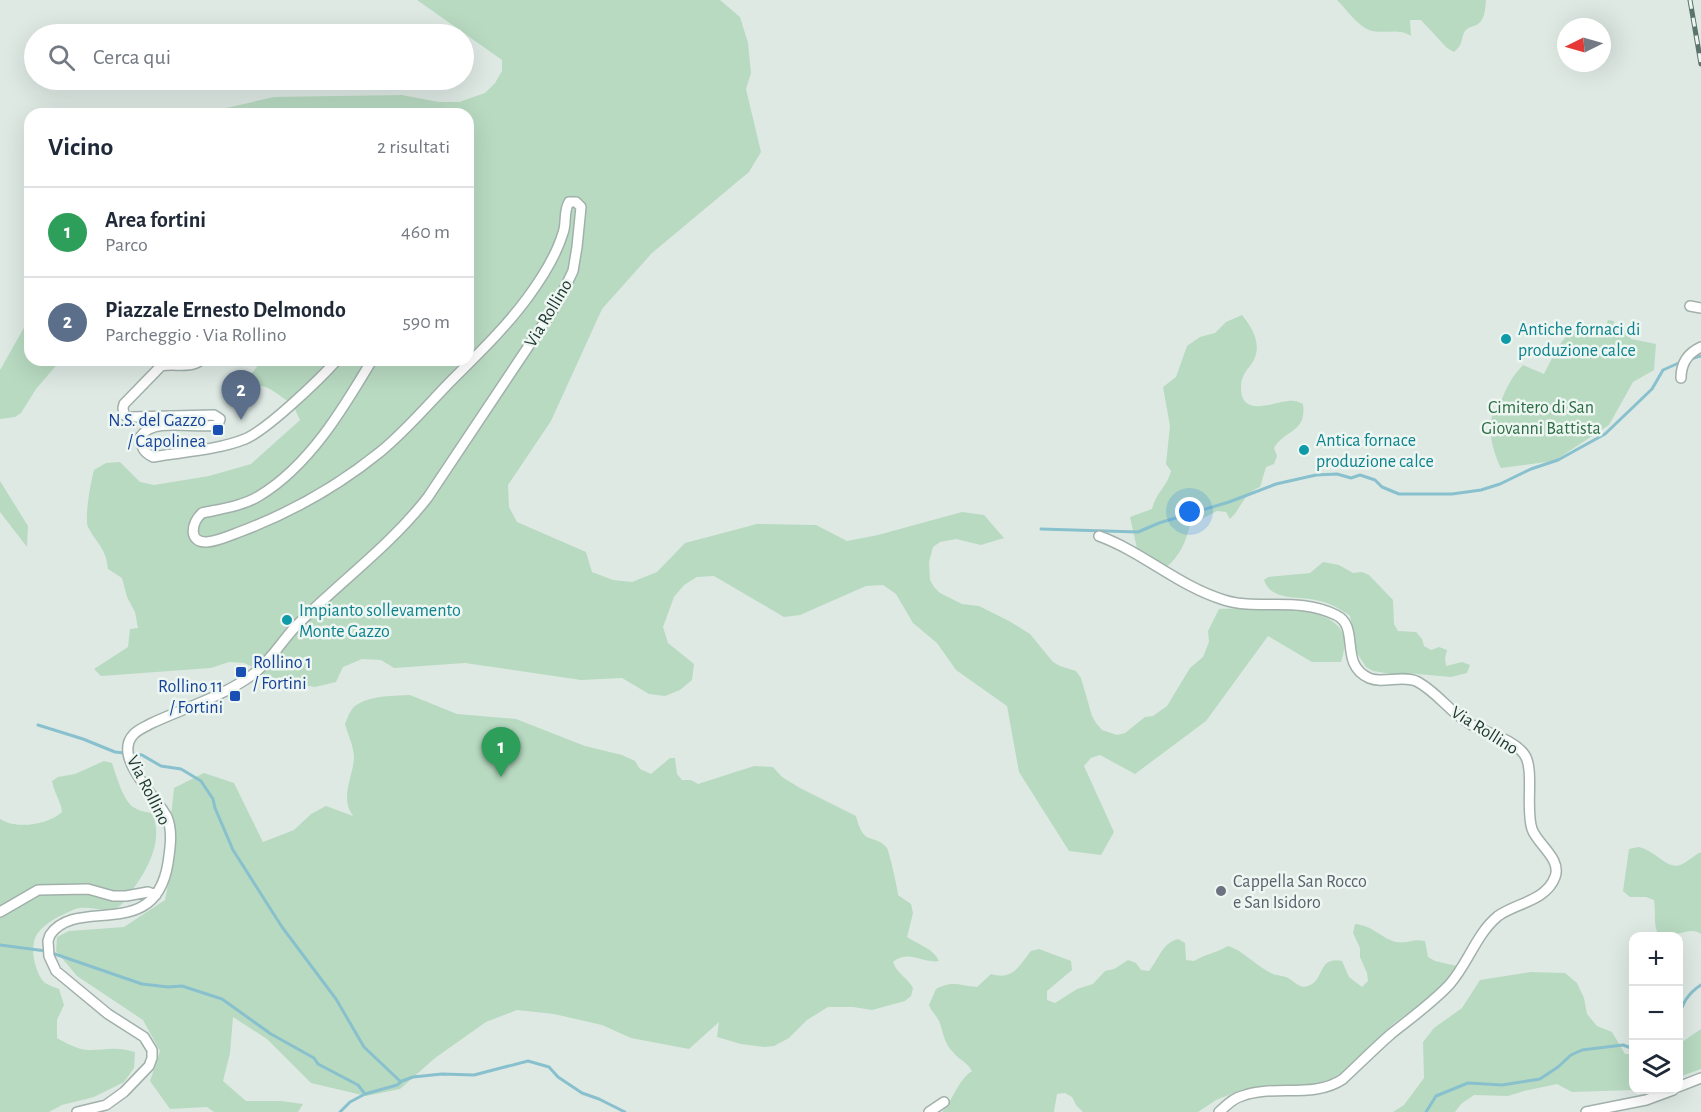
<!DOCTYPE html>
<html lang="it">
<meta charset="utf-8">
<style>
body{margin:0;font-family:"Alegreya Sans",sans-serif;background:#f2f2f3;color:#1f2937}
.controls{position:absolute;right:18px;bottom:18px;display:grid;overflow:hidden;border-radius:12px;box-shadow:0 6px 24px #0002}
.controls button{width:54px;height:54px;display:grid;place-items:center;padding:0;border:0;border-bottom:2px solid #e0e1e3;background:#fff;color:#1f2937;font:30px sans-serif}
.compass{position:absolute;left:1557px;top:18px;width:54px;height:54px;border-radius:50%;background:#fff;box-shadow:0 6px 24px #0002;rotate:265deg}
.you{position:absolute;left:1190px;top:512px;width:21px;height:21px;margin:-15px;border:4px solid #fff;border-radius:50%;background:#1a73e8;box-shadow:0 0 0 9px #1a73e833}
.badge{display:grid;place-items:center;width:39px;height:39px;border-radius:50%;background:#7c3aed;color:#fff;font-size:20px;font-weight:700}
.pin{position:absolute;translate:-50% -50px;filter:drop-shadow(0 2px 3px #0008)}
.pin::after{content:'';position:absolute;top:32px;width:21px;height:18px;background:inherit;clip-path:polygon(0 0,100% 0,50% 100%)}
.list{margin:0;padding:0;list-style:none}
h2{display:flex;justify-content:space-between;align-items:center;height:78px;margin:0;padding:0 24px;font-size:26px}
h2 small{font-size:20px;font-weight:400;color:#747a83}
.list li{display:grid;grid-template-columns:39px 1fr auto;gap:18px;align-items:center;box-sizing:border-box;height:90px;padding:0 24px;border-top:2px solid #e0e1e3}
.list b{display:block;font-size:22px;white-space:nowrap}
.list p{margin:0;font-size:20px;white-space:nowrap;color:#747a83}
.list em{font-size:20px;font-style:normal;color:#747a83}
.icon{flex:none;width:33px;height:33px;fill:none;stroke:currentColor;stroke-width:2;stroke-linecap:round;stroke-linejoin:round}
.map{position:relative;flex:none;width:1701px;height:1112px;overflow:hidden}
.search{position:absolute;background:#fff;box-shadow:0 6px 24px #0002;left:24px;top:24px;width:450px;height:66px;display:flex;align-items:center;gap:15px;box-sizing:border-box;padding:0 21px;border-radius:33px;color:#747a83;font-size:22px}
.panel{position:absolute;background:#fff;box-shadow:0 6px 24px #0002;left:24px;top:108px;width:450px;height:258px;border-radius:18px}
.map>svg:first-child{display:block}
.green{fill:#b8dac1}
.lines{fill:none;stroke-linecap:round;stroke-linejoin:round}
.stream{stroke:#88c1cd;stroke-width:3}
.minor-casing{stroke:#a1b0ab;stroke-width:12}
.minor{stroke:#fff;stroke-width:9}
.rail-casing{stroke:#5a746d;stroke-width:5}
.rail{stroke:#eef6f2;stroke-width:3;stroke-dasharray:9;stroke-linecap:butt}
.culture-dot{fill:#0f9aa8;stroke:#eef6f2;stroke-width:2}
.transit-dot{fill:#1a4fb4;stroke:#eef6f2;stroke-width:2}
.worship-dot{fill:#6b7280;stroke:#eef6f2;stroke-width:2}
.labels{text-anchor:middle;stroke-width:5;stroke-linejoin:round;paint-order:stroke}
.street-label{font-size:18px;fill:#203832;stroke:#eef6f2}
.culture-label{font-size:18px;fill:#0d838f;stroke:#eef6f2;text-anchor:start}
.park-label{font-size:18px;fill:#2d6d46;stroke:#eef6f2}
.transit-label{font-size:18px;fill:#164399;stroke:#eef6f2;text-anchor:end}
.worship-label{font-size:18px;fill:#5b616d;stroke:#eef6f2;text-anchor:start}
</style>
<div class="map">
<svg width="1701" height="1112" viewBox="0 0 1701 1112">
<rect width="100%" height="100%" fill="#dee9e4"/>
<path class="green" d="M417 0H720L740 17 748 43 751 73 746 89 761 152 749 172 652 253 602 309 551 421 508 485 509 507 517 522 586 552 592 572 613 580 632 582 657 572 685 543 757 524 816 525 847 541 878 535 962 512 984 515 1004 538 981 545 956 539 940 542 933 547 929 562 930 580 934 587 940 593 962 604 979 606 1009 621 1030 634 1053 662 1060 666 1076 671 1081 678 1092 716 1096 723 1102 730 1117 735 1125 733 1145 717 1153 716 1167 706 1190 668 1203 657 1209 642 1208 631 1219 609C1247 608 1325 602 1341 630 1347 640 1344 652 1341 662H1312L1268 636 1206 721 1135 774 1100 755 1091 758 1084 766 1114 832 1101 855 1069 851 1019 772 1007 706 956 670 937 643 913 623 896 594 883 585 866 586 800 615 784 617 714 576 697 577 684 585 674 597 663 627 668 643 694 664 692 680 680 690 665 696 649 694 622 678 581 680 465 663 394 668 381 660 362 659 343 667 336 682 315 687 269 679 255 668 244 663 229 662 211 668 101 676 94 669 128 647 130 629 138 628 135 612 127 597 122 578 108 569C106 548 97 544 88 527 84 519 91 480 94 470L106 463 120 462 140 482 154 485 209 476 251 464 300 420 292 403C278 397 268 381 251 387L247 385 252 373 262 360H468V114H208L213 111 274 97 402 95 439 102H459L485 93 495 83 502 71V60Z
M1337 0H1486V1C1485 9 1485 19 1478 24 1474 27 1469 26 1465 31 1460 40 1464 44 1454 52L1447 48 1421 20H1410L1411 36C1398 27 1383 35 1369 30 1357 25 1346 9 1337 0Z
M1242 315C1254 330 1264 348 1250 366 1245 372 1241 378 1241 387 1241 421 1278 399 1294 401 1297 401 1301 403 1303 404 1307 433 1285 429 1274 448L1277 456 1274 464 1266 467 1260 487C1243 493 1242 508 1230 519L1226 512 1217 511 1196 522 1190 523C1187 541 1179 558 1164 569L1138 553 1130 517 1152 509C1155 494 1168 485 1171 471L1166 464 1170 426 1163 387 1176 377 1187 346 1200 337 1215 333 1226 322Z
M30 317V360H61L36 389 21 413 15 417 0 419V370Z
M1608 320 1614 321 1613 329 1631 332V339L1656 344 1654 370 1633 382 1609 425 1554 461 1501 468C1493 452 1487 430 1493 413 1495 408 1499 405 1501 401 1507 387 1512 376 1523 365L1544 374C1561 342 1565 323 1606 326Z
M0 481 28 526 27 547 0 512Z
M1323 562 1339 565 1353 573 1362 572 1369 575 1393 600 1394 624 1398 631 1416 632 1422 639 1424 646 1431 650 1439 647 1447 650 1445 658 1446 666 1462 662 1470 665 1467 673 1451 677 1406 673 1397 675 1373 671 1366 667 1357 653 1350 616C1339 608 1328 602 1315 600 1296 596 1271 601 1264 580L1268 577 1310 573Z
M410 695 457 714 516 719 585 746 622 755 635 761 640 769 651 774 670 758H675L677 774 682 780H691L698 784 754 766 773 767 782 777 800 788 856 816C864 848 873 832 887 848 889 851 898 890 898 895L911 904 913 913 907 937C919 945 933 948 939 961 922 964 909 949 893 962 897 974 908 978 913 988L911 996 905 1001 872 1010 853 1007H828L807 1020 789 1038 774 1046 765 1047 741 1044 717 1037 719 1022 689 1049 631 1038 602 1025 554 1014 517 1010 486 1022 435 1058 400 1089 366 1096 311 1083 267 1039 233 1017 230 1053 223 1081 246 1101H281L303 1104 298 1112H214L207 1107 170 1109 150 1081 160 1051 143 1020 77 976 56 951 57 937 69 931 124 927 165 900 174 856 171 817 174 788 204 773 234 783 263 842 294 830 311 814 326 806 353 816C339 797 354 776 354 756 353 744 348 735 345 724 348 717 351 707 358 704 373 695 394 696 410 695Z
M104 761 112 763C116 775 123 800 133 807 139 811 146 812 152 813 164 839 148 869 133 889 129 895 125 903 118 907 104 915 87 903 73 910 61 915 46 922 38 933 29 944 34 970 43 981 47 985 54 987 59 989L64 1005 57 1020V1038C66 1043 76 1049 88 1050 107 1050 115 1046 135 1052L134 1068 124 1082 94 1097 62 1105 49 1112H0V819C4 821 10 824 14 824 28 827 52 822 62 812 61 801 54 793 52 781L58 777 75 774Z
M1638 847C1654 849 1667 870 1680 865 1688 862 1694 855 1701 852V934C1689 925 1674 940 1658 934 1653 923 1656 912 1654 900L1646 897H1630L1623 891 1629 849Z
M1355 924C1372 925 1381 938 1396 942 1406 944 1414 938 1425 941L1428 957 1435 961 1457 966 1444 985 1433 996 1394 1023 1348 1068 1332 1079 1309 1085 1244 1089 1216 1100 1198 1112H1083L1076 1105 1072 1097 1065 1093 1057 1094 1054 1112H942C953 1100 958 1080 972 1071 965 1060 959 1060 952 1051 944 1043 943 1031 939 1021 936 1015 931 1011 929 1005L936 989C954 980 959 986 977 987L991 974C1014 981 1019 965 1031 951L1039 949 1071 961 1072 970 1047 991V1000L1055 1003 1077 989 1093 984 1105 971 1114 969 1128 960 1136 963 1141 970 1149 971C1159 959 1162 943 1178 939L1185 943 1186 960 1194 961C1205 954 1217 953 1228 946 1244 951 1256 966 1271 973 1276 976 1283 975 1288 978 1295 982 1300 989 1308 986 1325 981 1317 956 1342 961L1349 977 1362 987 1368 981 1367 973 1360 957V948L1353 933Z
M1531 972 1565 973 1577 983 1584 998 1587 1014 1597 1026 1612 1032 1625 1054H1633L1634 1090 1572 1092 1557 1084 1524 1091 1508 1096 1474 1095 1461 1104 1455 1112H1393L1404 1105 1424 1078 1423 1042 1434 1028 1462 1008 1480 980Z
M1701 1029V1069L1679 1077V1044Z"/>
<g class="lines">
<path class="stream" d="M1690 359 1701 356
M1041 529 1138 532 1159 523 1229 502 1276 484 1316 475 1337 474 1351 478 1360 475 1375 480 1382 487 1399 494H1452L1481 490 1500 484 1531 469 1558 460 1605 434 1652 389 1663 370 1681 362
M38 725 83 739 115 752 142 755 161 766 181 769 201 781 213 799 215 808 233 850 282 927 336 999 364 1047 401 1082
M0 945 46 951
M52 953 142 984 168 987 182 986 222 999 271 1034 314 1058 318 1064 358 1085 365 1094
M1678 1018C1683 1003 1687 994 1701 985
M340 1112 350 1102 365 1094 397 1085 402 1081 413 1077 442 1074 474 1075 528 1061 549 1067 558 1077 582 1093 599 1099 625 1112
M1426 1112 1436 1096 1468 1083 1502 1085 1540 1079 1558 1067 1571 1055 1582 1050 1623 1045 1634 1049"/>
<defs>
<path id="minor" d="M1690 306 1701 308
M201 360C190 369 174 363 161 366L124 404 123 408 124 415 130 417 214 415 220 419 218 425C196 429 153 417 141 436 141 447 143 452 153 457 182 452 218 450 245 439 267 430 320 379 337 360
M1681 378C1681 363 1688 353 1701 347
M1099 536C1143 552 1178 586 1224 600 1259 611 1298 596 1336 615 1361 627 1338 664 1369 678 1383 684 1401 675 1416 681 1435 690 1449 711 1467 722 1485 734 1511 737 1524 754 1535 768 1525 809 1532 829 1537 844 1562 859 1555 877 1546 901 1516 903 1498 916 1476 934 1468 964 1449 985 1432 1003 1411 1018 1391 1034 1375 1048 1359 1064 1343 1079 1314 1099 1274 1084 1242 1096 1233 1098 1226 1106 1219 1112
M0 912 38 890 88 889 113 896H126L148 892 156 895
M1678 1087 1701 1078
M77 1112 106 1105 124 1092 149 1066 152 1058V1050L144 1037 108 1014 56 971 49 956 48 941 50 935C77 895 155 944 168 863 170 849 173 831 167 817 158 798 111 757 134 734 139 729 145 727 150 724 184 708 222 697 252 675 271 661 282 640 298 624 341 581 391 545 428 497L558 302 573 271 577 247 581 207 576 202H569C563 213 567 222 563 233 556 256 542 278 528 297 507 326 480 352 454 378 430 402 407 430 380 452 338 486 292 512 242 531 231 535 219 541 207 542 188 543 191 523 202 513 220 509 243 506 259 496 309 466 343 409 372 360
M929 1112 944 1102
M1586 1112 1646 1100 1673 1090"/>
</defs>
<use href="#minor" class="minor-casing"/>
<use href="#minor" class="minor"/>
<defs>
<path id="rail" d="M1690 0 1701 64"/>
</defs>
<use href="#rail" class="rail-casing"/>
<use href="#rail" class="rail"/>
</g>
<g class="culture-dot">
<circle cx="1506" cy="339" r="6"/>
<circle cx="1304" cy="450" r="6"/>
<circle cx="287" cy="620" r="6"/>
</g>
<g class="transit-dot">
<rect x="212" y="424" width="12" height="12" rx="3"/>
<rect x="235" y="666" width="12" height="12" rx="3"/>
<rect x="229" y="690" width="12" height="12" rx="3"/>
</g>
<circle class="worship-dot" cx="1221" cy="891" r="6"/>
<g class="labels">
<g class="street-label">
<text transform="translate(548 313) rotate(-59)" y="6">Via Rollino</text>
<text transform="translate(1485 730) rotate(32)" y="6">Via Rollino</text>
<text transform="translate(149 790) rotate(63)" y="6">Via Rollino</text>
</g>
<g class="culture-label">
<text x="1518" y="335">Antiche fornaci di<tspan x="1518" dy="21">produzione calce</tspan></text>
<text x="1316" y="446">Antica fornace<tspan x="1316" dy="21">produzione calce</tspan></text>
<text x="299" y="616">Impianto sollevamento<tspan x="299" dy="21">Monte Gazzo</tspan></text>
</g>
<g class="park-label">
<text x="1541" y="413">Cimitero di San<tspan x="1541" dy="21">Giovanni Battista</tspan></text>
</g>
<g class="transit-label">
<text x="206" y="426">N.S. del Gazzo<tspan x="206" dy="21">/ Capolinea</tspan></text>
<text x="253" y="668" text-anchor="start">Rollino 1<tspan x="253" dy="21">/ Fortini</tspan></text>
<text x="223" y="692">Rollino 11<tspan x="223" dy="21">/ Fortini</tspan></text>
</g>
<g class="worship-label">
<text x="1233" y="887">Cappella San Rocco<tspan x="1233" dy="21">e San Isidoro</tspan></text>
</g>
</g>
</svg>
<div class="controls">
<button>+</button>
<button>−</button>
<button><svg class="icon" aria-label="layers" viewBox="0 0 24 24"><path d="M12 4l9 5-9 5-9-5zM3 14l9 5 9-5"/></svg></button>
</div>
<svg class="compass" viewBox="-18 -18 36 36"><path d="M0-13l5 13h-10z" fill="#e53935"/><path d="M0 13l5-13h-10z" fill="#747a83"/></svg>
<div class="you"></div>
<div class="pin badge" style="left:501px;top:777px;background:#2e9e5b">1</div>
<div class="pin badge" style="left:241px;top:420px;background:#5c6f8a">2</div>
<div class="search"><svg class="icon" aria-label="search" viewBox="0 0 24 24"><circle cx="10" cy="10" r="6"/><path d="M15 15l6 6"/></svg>Cerca qui</div>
<section class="panel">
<h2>Vicino<small>2 risultati</small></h2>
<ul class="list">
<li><span class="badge" style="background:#2e9e5b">1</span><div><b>Area fortini</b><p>Parco</p></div><em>460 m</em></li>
<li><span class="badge" style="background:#5c6f8a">2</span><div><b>Piazzale Ernesto Delmondo</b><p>Parcheggio · Via Rollino</p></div><em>590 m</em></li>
</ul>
</section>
</div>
